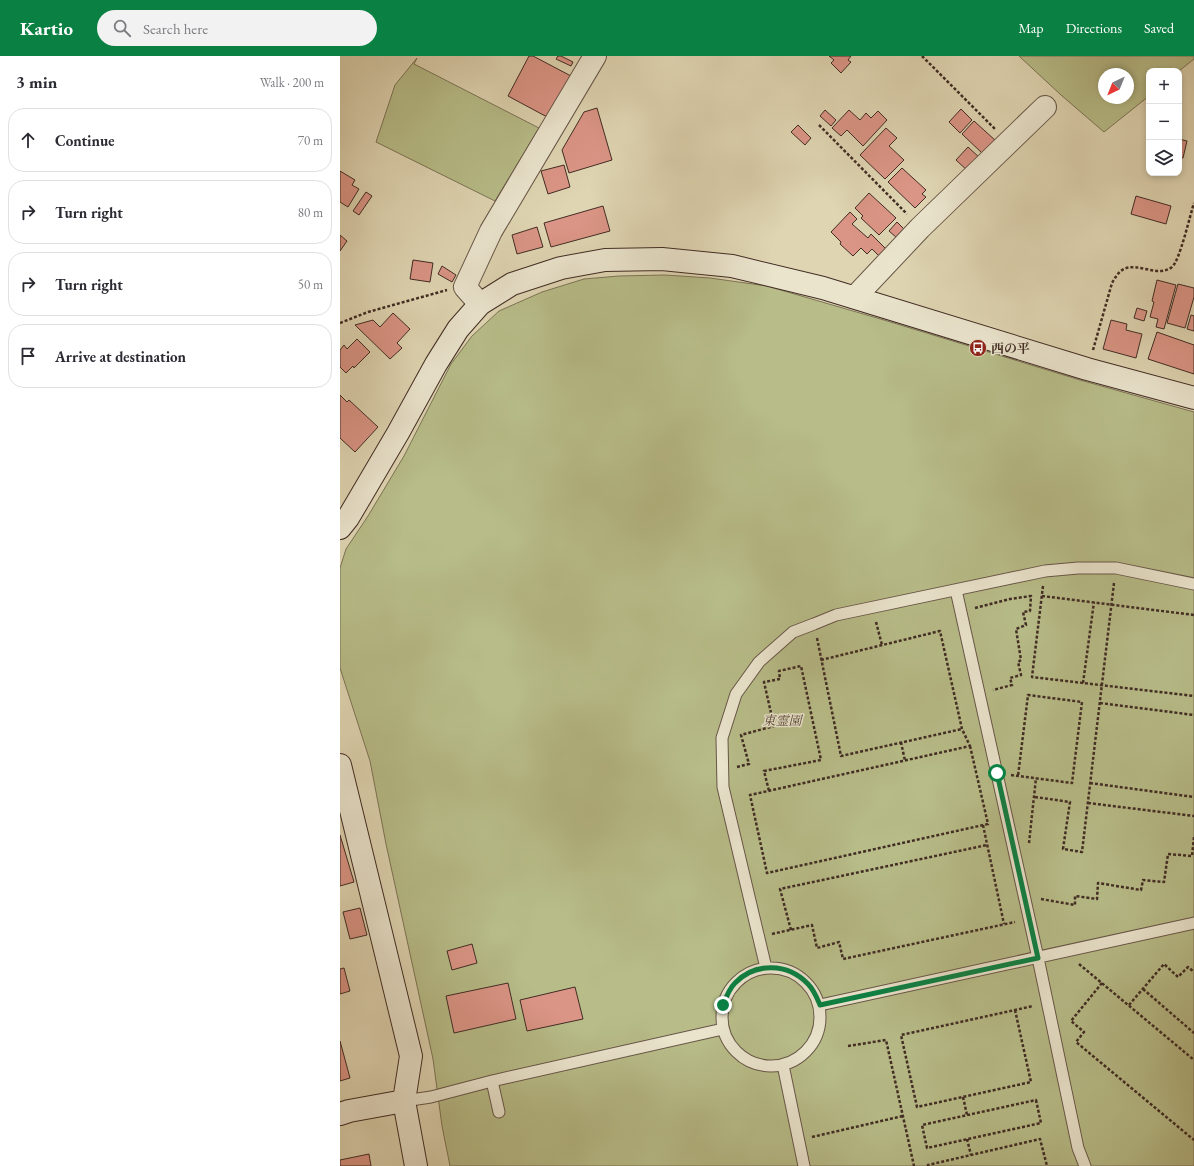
<!DOCTYPE html>
<meta charset="utf-8">
<style>
body{margin:0;font-family:"EB Garamond","Noto Serif JP",serif;background:#f2f2f3;color:#2b2b33}
.controls{position:absolute;right:12px;top:12px;display:grid;overflow:hidden;border-radius:8px;box-shadow:0 2px 6px #0003}
.controls button{width:36px;height:36px;display:grid;place-items:center;padding:0;border:0;border-bottom:1px solid #e1e1e2;background:#fff;color:#2b2b33;font:20px sans-serif}
.compass{position:absolute;left:758px;top:12px;width:36px;height:36px;border-radius:50%;background:#fff;box-shadow:0 2px 6px #0003;rotate:223deg}
.stop{position:absolute;width:12px;height:12px;margin:-9px;border:3px solid #0b8043;border-radius:50%;background:#fff}
.stop.end{background:#0b8043;border-color:#fff;box-shadow:0 1px 4px #0008}
.list{margin:0;padding:0;list-style:none}
h2{display:flex;justify-content:space-between;align-items:center;height:52px;margin:0;padding:0 16px;font-size:17px}
h2 small{font-size:13px;font-weight:400;color:#7c7c81}
.list li{display:grid;grid-template-columns:26px 1fr auto;gap:12px;align-items:center;box-sizing:border-box;height:64px;margin:0 8px 8px;padding:0 8px;border:1px solid #e1e1e2;border-radius:16px}
.list b{display:block;font-size:15px;white-space:nowrap}
.list em{font-size:13px;font-style:normal;color:#7c7c81}
.icon{flex:none;width:22px;height:22px;fill:none;stroke:currentColor;stroke-width:2;stroke-linecap:round;stroke-linejoin:round}
.map{position:relative;flex:none;width:854px;height:1110px;overflow:hidden}
header{display:flex;align-items:center;gap:24px;box-sizing:border-box;height:56px;padding:0 20px;background:#0b8043;color:#fff}
header strong{font-size:19px}
nav{display:flex;gap:22px;margin-inline-start:auto;font-size:14px}
.search{width:280px;height:36px;background:#f2f2f3;display:flex;align-items:center;gap:10px;box-sizing:border-box;padding:0 14px;border-radius:22px;color:#7c7c81;font-size:15px}
main{display:flex}
aside{flex:1;background:#fff}
.map>svg:first-child{display:block}
.green{fill:#b7bc88;stroke:#7c7456;fill-rule:evenodd}
.building{fill:#db9586;stroke:#412c24}
.lines{fill:none;stroke-linecap:round;stroke-linejoin:round}
.lane-casing{stroke:#685648;stroke-width:13}
.street-casing{stroke:#685648;stroke-width:24}
.secondary-casing{stroke:#412c24;stroke-width:24}
.path{stroke:#412c24;stroke-width:2.5;stroke-dasharray:3 2;stroke-linecap:butt}
.lane{stroke:#eae4cd;stroke-width:11}
.street{stroke:#eae4cd;stroke-width:22}
.secondary{stroke:#eae4cd;stroke-width:22}
.route{stroke:#0b8043;stroke-width:5}
.labels{text-anchor:middle;stroke-width:3;stroke-linejoin:round;paint-order:stroke}
.poi-label{font-size:13px;font-weight:bold;fill:#412c24;stroke:#eae4cd;text-anchor:start}
.park-label{font-size:13px;font-style:italic;fill:#594938;stroke:#eae4cd}
</style>
<header>
<strong>Kartio</strong>
<div class="search"><svg class="icon" aria-label="search" viewBox="0 0 24 24"><circle cx="10" cy="10" r="6"/><path d="M15 15l6 6"/></svg>Search here</div>
<nav><a>Map</a><a>Directions</a><a>Saved</a></nav>
</header>
<main>
<aside>
<h2>3 min<small>Walk · 200 m</small></h2>
<ul class="list">
<li><svg class="icon" aria-label="ahead" viewBox="0 0 24 24"><path d="M12 20V5M6 11l6-6 6 6"/></svg><div><b>Continue</b></div><em>70 m</em></li>
<li><svg class="icon" aria-label="right" viewBox="0 0 24 24"><path d="M7 20v-9h11M14 6l5 5-5 5"/></svg><div><b>Turn right</b></div><em>80 m</em></li>
<li><svg class="icon" aria-label="right" viewBox="0 0 24 24"><path d="M7 20v-9h11M14 6l5 5-5 5"/></svg><div><b>Turn right</b></div><em>50 m</em></li>
<li><svg class="icon" aria-label="arrive" viewBox="0 0 24 24"><path d="M6 21V4h12l-3 4 3 4H6"/></svg><div><b>Arrive at destination</b></div></li>
</ul>
</aside>
<div class="map">
<svg width="854" height="1110" viewBox="0 0 854 1110">
<rect width="100%" height="100%" fill="#dfd5b2"/>
<filter id="stains"><feTurbulence type="fractalNoise" baseFrequency=".005" numOctaves="4"/><feColorMatrix values="0 0 0 0 .2 0 0 0 0 .09 0 0 0 0 .02 0 0 0 .5 -.17"/></filter>
<radialGradient id="worn" r=".72"><stop offset=".6" stop-color="#630" stop-opacity="0"/><stop offset="1" stop-color="#630" stop-opacity=".3"/></radialGradient>
<path class="green" d="M679 0H854V3L839 15H809V40L764 76 721 39ZM764 18H788V42H764Z
M77 2 74 8 199 72 155 145 36 86 55 29Z
M325 219 370 222 427 230 544 264 740 324 854 356V1110H110L102 1070 93 1003 46 788 30 705 0 612V512L6 493 28 460 64 400 111 308 132 280 159 255 202 236 244 223 279 220Z"/>
<path class="building" d="M189 0H193L231 20 209 62 168 40Z
M218 0H221L233 6 231 10 216 3Z
M489 0H511L508 4 511 6 501 17 491 7 494 4Z
M257 52 272 104 229 117 222 94 244 56Z
M621 53 632 64 620 77 609 66Z
M485 54 496 64 491 70 480 60Z
M509 54 520 64 526 57 531 62 538 55 547 64 523 90 507 74 501 80 492 72Z
M634 65 656 85 643 98 622 78Z
M458 69 471 82 465 89 451 76Z
M546 72 557 82 549 90 564 104 545 123 520 99Z
M839 83 847 85 843 102 839 101Z
M628 91 641 103 629 116 616 104Z
M224 109 230 131 208 138 201 115Z
M562 112 586 134 582 138 586 141 575 152 548 126Z
M0 115 15 124 12 129 19 133 8 151 0 146Z
M26 136 32 140 19 159 13 155Z
M529 137 556 162 539 179 521 162 523 160 515 152Z
M796 140 831 150 826 168 791 158Z
M263 150 270 175 211 191 204 167Z
M510 156 517 163 512 168 528 182 531 178 546 193 539 200 532 193 527 198 521 192 513 200 500 188 501 186 491 176Z
M557 166 565 174 557 182 549 175Z
M197 171 203 191 177 198 172 179Z
M0 179 7 185 0 195Z
M73 204 93 207 90 226 70 223Z
M102 210 116 219 112 226 98 218Z
M817 224 836 229 824 273 816 271 818 263 810 261 814 246 812 245Z
M838 228 854 232V241L845 272 827 267Z
M797 252 807 255 804 265 794 262Z
M53 257 70 273 57 287 62 292 50 303 15 269 33 264 40 271Z
M851 259 854 260V275L847 273Z
M771 264 787 268 786 274 802 278 796 302 763 293Z
M817 276 854 289V318L808 303Z
M17 283 30 296 14 312 13 310 6 317 0 311V294L4 289 7 293Z
M0 339 7 346 9 344 38 371 15 396 0 382Z
M0 779 14 826 0 830Z
M20 852 27 879 10 883 3 856Z
M132 888 137 907 112 914 107 895Z
M4 912 10 935 0 938V913Z
M168 927 176 963 114 977 106 940Z
M235 931 243 963 187 975 180 944Z
M0 985 10 1022 0 1025Z
M29 1098 31 1110H0V1104Z"/>
<g class="lines">
<defs>
<path id="lane" d="M616 534 698 902 738 1092 745 1110
M382 961a49 49 0 1 1 98 0a49 49 0 1 1-98 0Z
M426 912 383 731 382 682 396 638 419 606 453 576 474 568 496 559 705 515 738 512H776L854 528
M480 949 854 867
M443 1009 464 1110
M152 1025 159 1056
M64 1045 91 1041 152 1025 383 973"/>
<path id="street" d="M515 241 580 172 705 51
M140 248 125 231 151 175 255 0"/>
<path id="secondary" d="M0 472 8 462 58 377 96 308 118 273 140 248 172 228 221 212 265 204 322 203 392 210 483 232 747 313 854 342
M0 709 71 1000 64 1045 76 1110
M0 1058 9 1055 64 1045"/>
</defs>
<use href="#lane" class="lane-casing"/>
<use href="#street" class="street-casing"/>
<use href="#secondary" class="secondary-casing"/>
<path class="path" d="M582 0 655 73
M479 69 567 158
M0 267 28 256 107 234
M753 294 772 227C775 222 778 216 784 213 798 206 818 222 832 211 840 204 850 159 854 147
M703 530 692 621 854 640
M702 540 854 559
M635 552 670 543 691 540 690 555 683 556 686 569 676 573 681 604 678 606 681 619 670 622 672 629 653 634
M536 566 542 589
M477 582 501 700 622 673
M481 604 600 575 622 673 630 690
M743 627 754 546
M760 647 854 659
M561 686 565 705
M630 690 648 768 427 817 410 739Z
M397 711 409 708 401 679 434 670 424 626 440 623 439 615 461 610 481 704 424 715 429 735
M671 719 732 727 742 646 688 639 678 720
M750 727 854 741
M695 741 730 746 723 793 742 796 774 527
M748 747 854 760
M643 769 664 868
M689 787 696 722
M701 843 735 849V840L757 843 758 827 801 834 803 824 824 826 828 798 852 800 854 781
M451 874 440 833 647 789
M432 878 472 869 477 892 499 886 503 903 675 866
M739 908 854 1004
M762 927 731 965 744 976 736 986 854 1084
M803 933 854 977
M789 949 824 908 838 921 848 911 854 916
M675 954 691 1026 577 1051 561 979 675 954 693 950
M508 990 546 984 574 1110
M623 1041 627 1059
M696 1044 701 1067 587 1092 582 1069Z
M472 1081 563 1060
M627 1083 631 1099
M589 1110 588 1109 700 1083 707 1110"/>
<use href="#lane" class="lane"/>
<use href="#street" class="street"/>
<use href="#secondary" class="secondary"/>
</g>
<g class="lines">
<path class="route" d="M383 949C386 941 389 933 395 927 415 906 448 907 468 928 474 934 477 942 480 949L698 902 657 717"/>
</g>
<defs>
<symbol id="bus-disc" viewBox="-11 -11 22 22"><circle r="9.5" fill="#8f2418" stroke="#eae4cd"/><path d="M-5-6H5V4H4V6H2V4H-2V6H-4V4H-5ZM-3.5-4V0h7V-4ZM-3.5 1.2v1.5H-2V1.2ZM2 1.2v1.5H3.5V1.2Z" fill="#fff"/></symbol>
</defs>
<g fill-rule="evenodd">
<use href="#bus-disc" x="628" y="282" width="20" height="20"/>
</g>
<g class="labels">
<g class="poi-label">
<text x="651" y="297">西の平</text>
</g>
<g class="park-label">
<text x="442" y="669">東霊園</text>
</g>
</g>
<rect width="100%" height="100%" filter="url(#stains)"/>
<rect width="100%" height="100%" fill="url(#worn)"/>
</svg>
<div class="controls">
<button>+</button>
<button>−</button>
<button><svg class="icon" aria-label="layers" viewBox="0 0 24 24"><path d="M12 4l9 5-9 5-9-5zM3 14l9 5 9-5"/></svg></button>
</div>
<svg class="compass" viewBox="-18 -18 36 36"><path d="M0-13l5 13h-10z" fill="#e53935"/><path d="M0 13l5-13h-10z" fill="#7c7c81"/></svg>
<div class="stop" style="left:657px;top:717px"></div>
<div class="stop end" style="left:383px;top:949px"></div>
</div>
</main>
